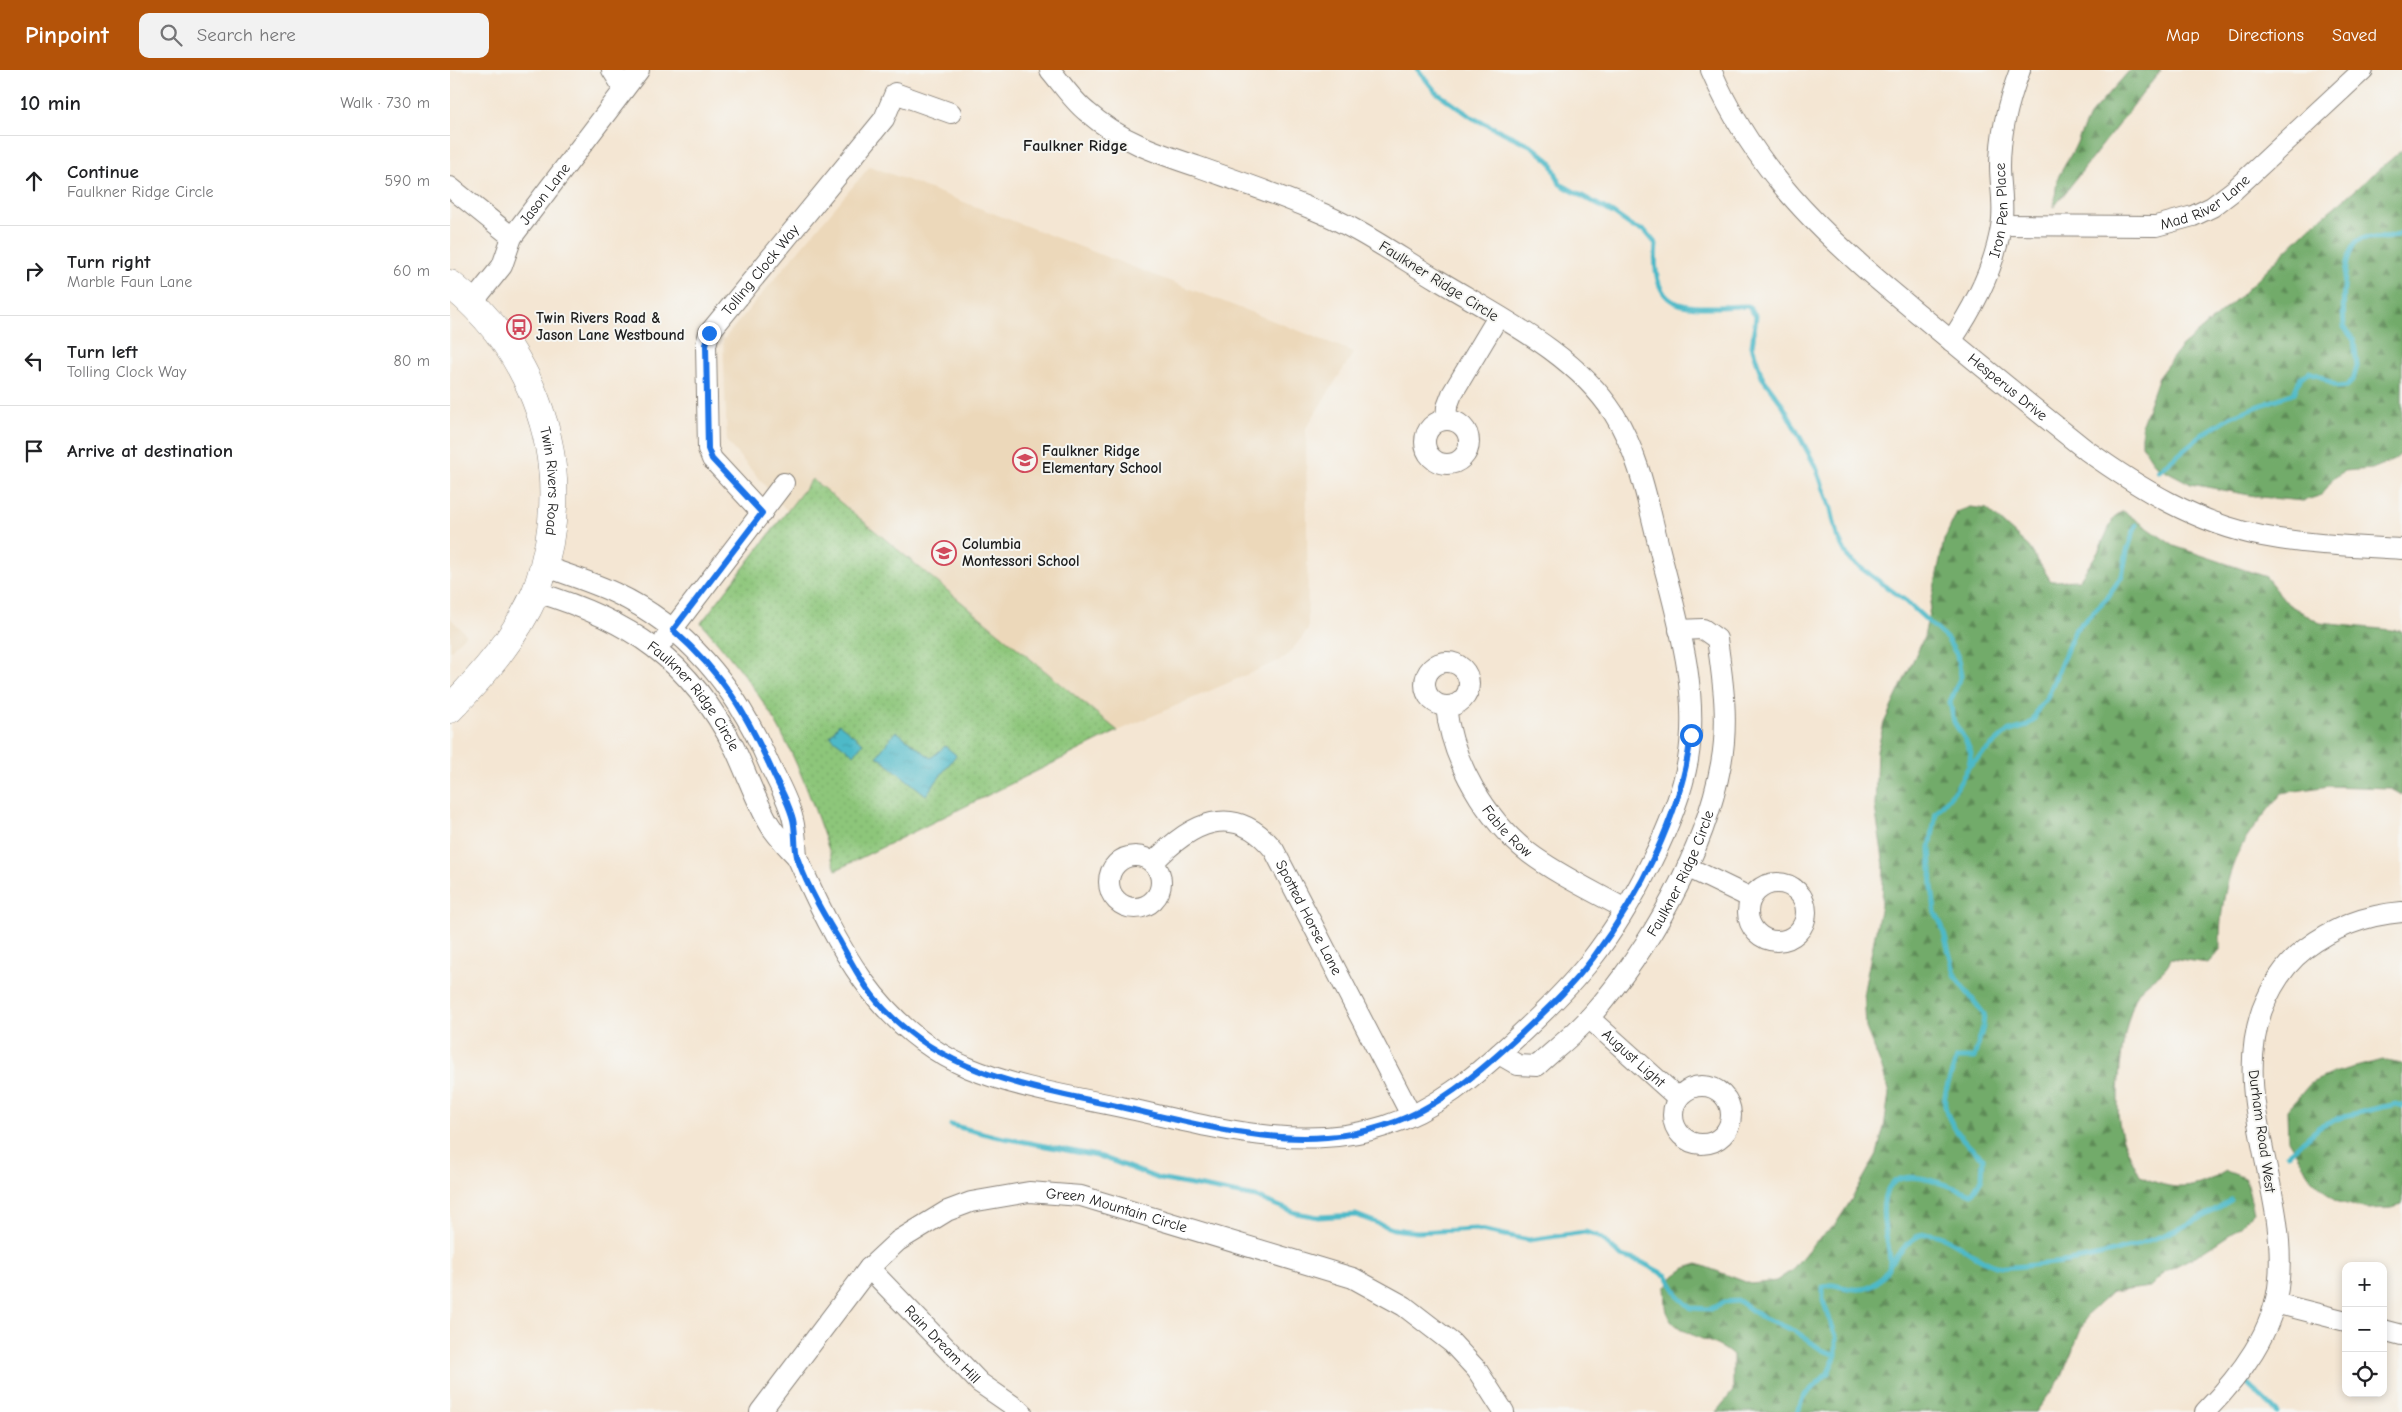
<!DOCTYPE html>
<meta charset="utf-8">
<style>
body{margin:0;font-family:"Comic Neue",sans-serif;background:#f2f2f2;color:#202124}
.controls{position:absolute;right:15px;bottom:15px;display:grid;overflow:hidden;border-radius:10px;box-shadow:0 2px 8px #0003}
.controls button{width:45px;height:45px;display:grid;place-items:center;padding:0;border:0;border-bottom:1px solid #e0e0e0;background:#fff;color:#202124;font:25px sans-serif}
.stop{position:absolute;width:15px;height:15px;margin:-11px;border:4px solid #1a73e8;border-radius:50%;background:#fff}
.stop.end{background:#1a73e8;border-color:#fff;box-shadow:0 1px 5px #0008}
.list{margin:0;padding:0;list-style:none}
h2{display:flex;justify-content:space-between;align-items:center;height:65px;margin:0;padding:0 20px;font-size:21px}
h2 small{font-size:16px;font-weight:400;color:#757577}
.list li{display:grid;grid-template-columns:32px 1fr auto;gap:15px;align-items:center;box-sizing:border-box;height:90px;padding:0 20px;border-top:1px solid #e0e0e0}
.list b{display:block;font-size:19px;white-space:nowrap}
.list p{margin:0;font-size:16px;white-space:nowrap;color:#757577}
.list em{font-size:16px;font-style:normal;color:#757577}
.icon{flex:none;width:28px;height:28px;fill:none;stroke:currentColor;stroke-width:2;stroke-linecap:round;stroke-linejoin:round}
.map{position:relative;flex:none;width:1952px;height:1342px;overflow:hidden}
header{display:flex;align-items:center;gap:30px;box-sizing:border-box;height:70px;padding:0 25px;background:#b45309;color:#fff}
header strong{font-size:24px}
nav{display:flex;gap:28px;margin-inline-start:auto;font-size:18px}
.search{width:350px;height:45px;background:#f2f2f2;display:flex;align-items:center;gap:12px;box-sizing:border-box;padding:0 18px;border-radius:10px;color:#757577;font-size:19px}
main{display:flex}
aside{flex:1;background:#fff}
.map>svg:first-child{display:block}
.built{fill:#ecd8ba}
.forest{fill:url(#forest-firs);stroke:#476443}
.park{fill:url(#park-dots);stroke:#54714b}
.water{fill:url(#water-ripples);stroke:#346a72}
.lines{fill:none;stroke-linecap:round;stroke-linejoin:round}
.stream{stroke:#4db9c8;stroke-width:5}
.street-casing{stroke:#888178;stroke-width:22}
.secondary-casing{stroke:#888178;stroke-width:29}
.street{stroke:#fff;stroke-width:20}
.secondary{stroke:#fff;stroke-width:28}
.route{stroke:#1a73e8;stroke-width:6}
.labels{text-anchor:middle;stroke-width:4;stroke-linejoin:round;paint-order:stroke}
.street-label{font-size:15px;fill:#1c1c1c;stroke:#f6f6f2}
.poi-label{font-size:15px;font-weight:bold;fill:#1c1c1c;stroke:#f6f6f2;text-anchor:start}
.neighbourhood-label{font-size:16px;font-weight:bold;fill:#1c1c1c;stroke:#f6f6f2}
</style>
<header>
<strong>Pinpoint</strong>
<div class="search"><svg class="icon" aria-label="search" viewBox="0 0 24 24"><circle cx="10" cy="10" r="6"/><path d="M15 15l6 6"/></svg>Search here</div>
<nav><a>Map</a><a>Directions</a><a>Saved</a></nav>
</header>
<main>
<aside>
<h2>10 min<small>Walk · 730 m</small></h2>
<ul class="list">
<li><svg class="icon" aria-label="ahead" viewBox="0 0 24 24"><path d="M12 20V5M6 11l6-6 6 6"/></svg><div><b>Continue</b><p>Faulkner Ridge Circle</p></div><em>590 m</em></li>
<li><svg class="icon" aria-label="right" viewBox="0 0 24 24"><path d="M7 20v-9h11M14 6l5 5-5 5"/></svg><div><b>Turn right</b><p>Marble Faun Lane</p></div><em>60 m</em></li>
<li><svg class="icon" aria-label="left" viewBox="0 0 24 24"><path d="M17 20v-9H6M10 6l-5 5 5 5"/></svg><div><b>Turn left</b><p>Tolling Clock Way</p></div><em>80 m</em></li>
<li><svg class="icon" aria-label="arrive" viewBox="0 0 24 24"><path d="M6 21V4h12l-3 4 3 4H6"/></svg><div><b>Arrive at destination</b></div></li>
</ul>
</aside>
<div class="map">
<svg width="1952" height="1342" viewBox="0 0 1952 1342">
<defs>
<pattern id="forest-firs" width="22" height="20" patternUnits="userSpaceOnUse" patternTransform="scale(1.25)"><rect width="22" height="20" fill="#72ab6a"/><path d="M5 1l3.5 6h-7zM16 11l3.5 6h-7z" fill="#5d8a56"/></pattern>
<pattern id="park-dots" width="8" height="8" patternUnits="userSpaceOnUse" patternTransform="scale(1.25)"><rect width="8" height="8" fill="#8dc67a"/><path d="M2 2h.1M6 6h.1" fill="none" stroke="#79aa69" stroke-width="1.8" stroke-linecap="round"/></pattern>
<pattern id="water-ripples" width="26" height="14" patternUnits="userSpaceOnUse" patternTransform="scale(1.25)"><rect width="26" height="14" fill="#4db9c8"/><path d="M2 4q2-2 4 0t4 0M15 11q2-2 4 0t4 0" fill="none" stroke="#439eab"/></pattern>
</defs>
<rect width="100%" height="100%" fill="#f6f6f2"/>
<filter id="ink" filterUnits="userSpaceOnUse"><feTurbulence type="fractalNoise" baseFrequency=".02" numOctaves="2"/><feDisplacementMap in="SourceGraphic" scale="10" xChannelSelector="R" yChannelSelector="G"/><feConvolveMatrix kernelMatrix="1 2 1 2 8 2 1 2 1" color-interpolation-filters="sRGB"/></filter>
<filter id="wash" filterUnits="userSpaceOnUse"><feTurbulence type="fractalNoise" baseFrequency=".0096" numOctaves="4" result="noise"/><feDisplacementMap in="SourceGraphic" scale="20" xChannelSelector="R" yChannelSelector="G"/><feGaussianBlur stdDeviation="1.12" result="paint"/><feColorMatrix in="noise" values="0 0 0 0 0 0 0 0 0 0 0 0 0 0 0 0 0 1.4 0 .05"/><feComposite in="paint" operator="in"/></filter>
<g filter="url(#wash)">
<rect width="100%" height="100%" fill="#f4e6d3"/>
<path class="built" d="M420 96 904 282 856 358 858 560 835 588 668 661 362 409 337 441 277 372 273 270Z
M0 548 16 564 0 581Z"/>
<path class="forest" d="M1680 0H1711L1604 137 1607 109 1624 79 1639 46Z
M1952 80V383L1944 390 1922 399 1894 401 1883 409 1872 425 1853 431 1810 427 1741 414 1705 395 1692 375V354L1709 306 1730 278 1790 226 1858 159Z
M1520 437 1537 439 1579 477 1601 511 1629 510 1648 482 1664 447 1673 441 1724 476 1816 507 1838 534 1870 553 1952 561V725L1939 718 1879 716 1832 723C1819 739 1805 755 1794 772 1776 801 1769 846 1770 880L1758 893 1721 888C1717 906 1693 910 1686 927 1673 956 1665 1020 1669 1052 1671 1070 1682 1090 1690 1106 1725 1122 1743 1121 1776 1101L1795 1108 1804 1142 1785 1161 1751 1183 1716 1201 1700 1217 1662 1222 1637 1245 1611 1308 1586 1342H1266L1283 1321V1286C1267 1269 1228 1267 1218 1245 1215 1238 1216 1226 1215 1218L1224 1206 1235 1198 1248 1194 1301 1214 1326 1211 1341 1201 1363 1174 1385 1155 1400 1132 1427 1084 1434 1057 1439 1024 1432 998 1416 958 1414 920 1432 830 1434 795 1425 737 1427 681 1434 653 1474 567 1494 470 1507 442Z
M1932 990 1952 994V1135L1942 1138 1917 1139 1885 1131 1861 1108 1838 1070 1837 1040 1861 1013 1883 1003Z"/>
<path class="park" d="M362 409 668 661 386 800C370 755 356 710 334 668 315 629 280 586 251 553Z"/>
<path class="water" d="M389 654 413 673 404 685 380 666Z
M446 661 481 688 495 676 506 685 476 725 427 686Z"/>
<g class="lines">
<path class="stream" d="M968 0 986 22 1023 48 1082 76 1101 92 1110 114 1163 143 1183 157 1195 161 1206 174C1199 251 1243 236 1298 236L1306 246 1302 276 1312 307 1332 334 1366 397 1381 439 1387 466 1399 489 1457 532 1497 569 1507 585 1511 606 1500 632 1504 652 1516 671 1521 683 1519 696 1506 719 1486 743 1480 778 1482 816 1485 842 1492 856 1506 908 1534 944 1533 957 1524 988H1507C1503 1000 1497 1013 1495 1026 1491 1048 1517 1076 1533 1088L1532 1108 1522 1124C1477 1108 1423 1084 1435 1160 1437 1171 1442 1187 1439 1198 1425 1218 1416 1223 1392 1217 1383 1215 1381 1213 1373 1217V1231L1386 1266V1285L1378 1303 1353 1327 1348 1342
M1708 401 1753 364 1782 346 1844 323 1851 307 1859 302 1868 305 1887 317 1897 316 1903 310 1907 296 1904 270 1894 257C1893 239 1891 176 1911 169 1925 165 1940 172 1952 162
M1519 696 1557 662 1574 657 1583 651 1588 639 1597 628 1625 560 1657 528 1672 506 1677 481 1686 455
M501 1055 544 1066 652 1087 709 1109 806 1127 846 1143 868 1147 906 1145 943 1159 967 1162 1026 1159 1079 1170 1135 1162 1148 1166 1171 1186 1191 1192 1217 1206 1229 1227 1241 1238 1261 1239 1274 1232 1289 1231 1310 1246 1345 1261 1372 1280 1386 1285
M1838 1084 1870 1057 1894 1046 1946 1034 1952 1036
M1440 1194C1449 1184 1460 1167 1474 1164 1496 1160 1524 1190 1546 1196 1557 1199 1573 1196 1584 1195 1654 1190 1723 1168 1781 1130
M1797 1313 1827 1342"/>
</g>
</g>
<g filter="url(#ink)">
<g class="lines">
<defs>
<g id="street">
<path d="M162 0 174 19"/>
<path id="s1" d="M1261 0C1308 110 1386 176 1476 250 1529 294 1582 337 1636 380 1689 418 1746 453 1812 466 1858 475 1905 476 1952 479"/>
<path d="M0 117 62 167"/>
<path id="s2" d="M1552 155 1706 156 1743 146 1762 137 1783 121 1913 0"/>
<path id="s3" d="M23 232 52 196 62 167 189 0"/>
<path id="s4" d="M1501 271C1525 236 1544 199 1551 157 1555 137 1550 116 1550 96 1550 62 1558 32 1570 0"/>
<circle cx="997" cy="372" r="22"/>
<path d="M996 350 997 337 1002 324 1048 247"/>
<path id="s5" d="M312 443 262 389 258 379 256 275 259 263 434 49 445 23 501 43"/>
<path id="s6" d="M86 522C180 550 240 590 285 679 297 704 306 732 320 755 327 767 338 777 347 787 346 775 346 762 343 750 339 730 324 706 316 687 285 617 236 556 165 523 142 512 118 505 94 496"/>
<path d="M215 569 334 413"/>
<circle cx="997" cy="614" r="22"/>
<path id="s7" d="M996 636C1001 690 1036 750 1079 783 1108 805 1143 821 1175 839"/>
<circle cx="685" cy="812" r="26"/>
<path d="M347 787C386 874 427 959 519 998 567 1018 620 1026 671 1037 756 1055 849 1084 935 1056 986 1040 1025 1006 1064 970 1091 945 1118 919 1141 890 1180 840 1227 752 1238 690 1250 620 1227 548 1210 481 1198 434 1190 386 1164 344 1125 283 1049 247 988 210 946 185 907 157 862 139 824 123 785 110 746 96 707 83 669 70 637 42 623 31 612 14 600 0"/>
<path id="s8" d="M703 793C740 753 784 730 824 780L961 1045"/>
<path d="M1237 797 1301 828"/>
<circle cx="1327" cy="842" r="29"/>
<path id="s9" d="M1139 948 1228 1028"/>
<path id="s10" d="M1049 984 1068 995 1087 996C1104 980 1124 965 1140 947 1199 880 1255 782 1271 694 1279 652 1273 611 1267 569L1253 559 1229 560"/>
<circle cx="1252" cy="1045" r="29"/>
<path id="s11" d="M419 1198 530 1313 572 1342"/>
<path d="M1825 1233 1896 1251"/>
<path d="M1933 1260 1952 1265"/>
<path id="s12" d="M310 1342 419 1198 448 1171 497 1141 521 1132 579 1122 631 1126 903 1208 954 1236 1002 1273 1027 1300 1054 1342"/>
<path d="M1755 1342C1790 1306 1825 1261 1829 1209 1837 1118 1781 1030 1812 940 1821 917 1835 894 1855 879 1884 857 1915 845 1952 842"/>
</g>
<g id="secondary">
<path id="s13" d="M0 214C78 276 117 373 99 473 95 490 92 508 85 524 65 568 34 604 0 639"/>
</g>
</defs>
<use href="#street" class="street-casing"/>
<use href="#secondary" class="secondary-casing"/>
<use href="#street" class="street"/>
<use href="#secondary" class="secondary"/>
</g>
</g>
<g class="lines" filter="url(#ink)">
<path class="route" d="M259 263 256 275 258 379 262 389 312 443 223 560C274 605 297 644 324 705 330 718 338 732 342 746 347 760 343 776 348 790 358 818 374 845 389 870 402 894 415 919 434 939 495 1003 574 1016 657 1034 726 1049 806 1073 877 1067 962 1060 1011 1019 1071 964 1096 940 1122 916 1143 888 1190 825 1232 743 1241 665"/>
</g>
<defs>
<symbol id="bus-ring" viewBox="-11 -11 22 22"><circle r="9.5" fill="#f6f6f2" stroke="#d1495b" stroke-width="1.5"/><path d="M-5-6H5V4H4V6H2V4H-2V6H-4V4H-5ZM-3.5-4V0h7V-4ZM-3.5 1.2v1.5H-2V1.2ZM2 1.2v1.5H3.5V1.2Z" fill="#d1495b"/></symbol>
<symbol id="school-ring" viewBox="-11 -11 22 22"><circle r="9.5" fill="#f6f6f2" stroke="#d1495b" stroke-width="1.5"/><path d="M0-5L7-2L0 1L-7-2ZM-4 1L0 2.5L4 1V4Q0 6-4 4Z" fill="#d1495b"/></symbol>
</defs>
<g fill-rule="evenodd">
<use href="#bus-ring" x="55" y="243" width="28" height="28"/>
<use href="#school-ring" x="561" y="376" width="28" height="28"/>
<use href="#school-ring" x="480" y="469" width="28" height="28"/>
</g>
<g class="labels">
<g class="street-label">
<text dy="5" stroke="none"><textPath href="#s3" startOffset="131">Jason Lane</textPath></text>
<text dy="5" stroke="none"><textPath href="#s2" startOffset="209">Mad River Lane</textPath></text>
<text dy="5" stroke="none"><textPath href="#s4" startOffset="142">Iron Pen Place</textPath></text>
<text dy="5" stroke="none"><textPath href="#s5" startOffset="282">Tolling Clock Way</textPath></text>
<text transform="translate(989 211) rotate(32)" y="5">Faulkner Ridge Circle</text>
<text dy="5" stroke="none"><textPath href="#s1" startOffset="439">Hesperus Drive</textPath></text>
<text dy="5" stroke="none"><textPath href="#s13" startOffset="229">Twin Rivers Road</textPath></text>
<text dy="5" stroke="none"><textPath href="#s6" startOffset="194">Faulkner Ridge Circle</textPath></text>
<text dy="5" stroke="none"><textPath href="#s7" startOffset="142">Fable Row</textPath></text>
<text dy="5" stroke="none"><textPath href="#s10" startOffset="284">Faulkner Ridge Circle</textPath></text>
<text dy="5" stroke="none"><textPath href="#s8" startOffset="220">Spotted Horse Lane</textPath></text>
<text dy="5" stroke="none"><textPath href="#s9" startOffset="60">August Light</textPath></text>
<text transform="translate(1812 1061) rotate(82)" y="5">Durham Road West</text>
<text dy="5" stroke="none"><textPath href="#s12" startOffset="452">Green Mountain Circle</textPath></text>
<text dy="5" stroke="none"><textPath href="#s11" startOffset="106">Rain Dream Hill</textPath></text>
</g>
<g class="poi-label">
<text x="86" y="253">Twin Rivers Road &amp;<tspan x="86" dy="17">Jason Lane Westbound</tspan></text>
<text x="592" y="386">Faulkner Ridge<tspan x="592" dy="17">Elementary School</tspan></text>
<text x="512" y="479">Columbia<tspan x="512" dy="17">Montessori School</tspan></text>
</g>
<g class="neighbourhood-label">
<text x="625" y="81">Faulkner Ridge</text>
</g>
</g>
</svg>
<div class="controls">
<button>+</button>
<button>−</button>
<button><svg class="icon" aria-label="locate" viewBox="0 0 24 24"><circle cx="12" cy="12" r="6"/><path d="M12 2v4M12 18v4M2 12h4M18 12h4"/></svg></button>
</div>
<div class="stop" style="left:1241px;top:665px"></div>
<div class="stop end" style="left:259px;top:263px"></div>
</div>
</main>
